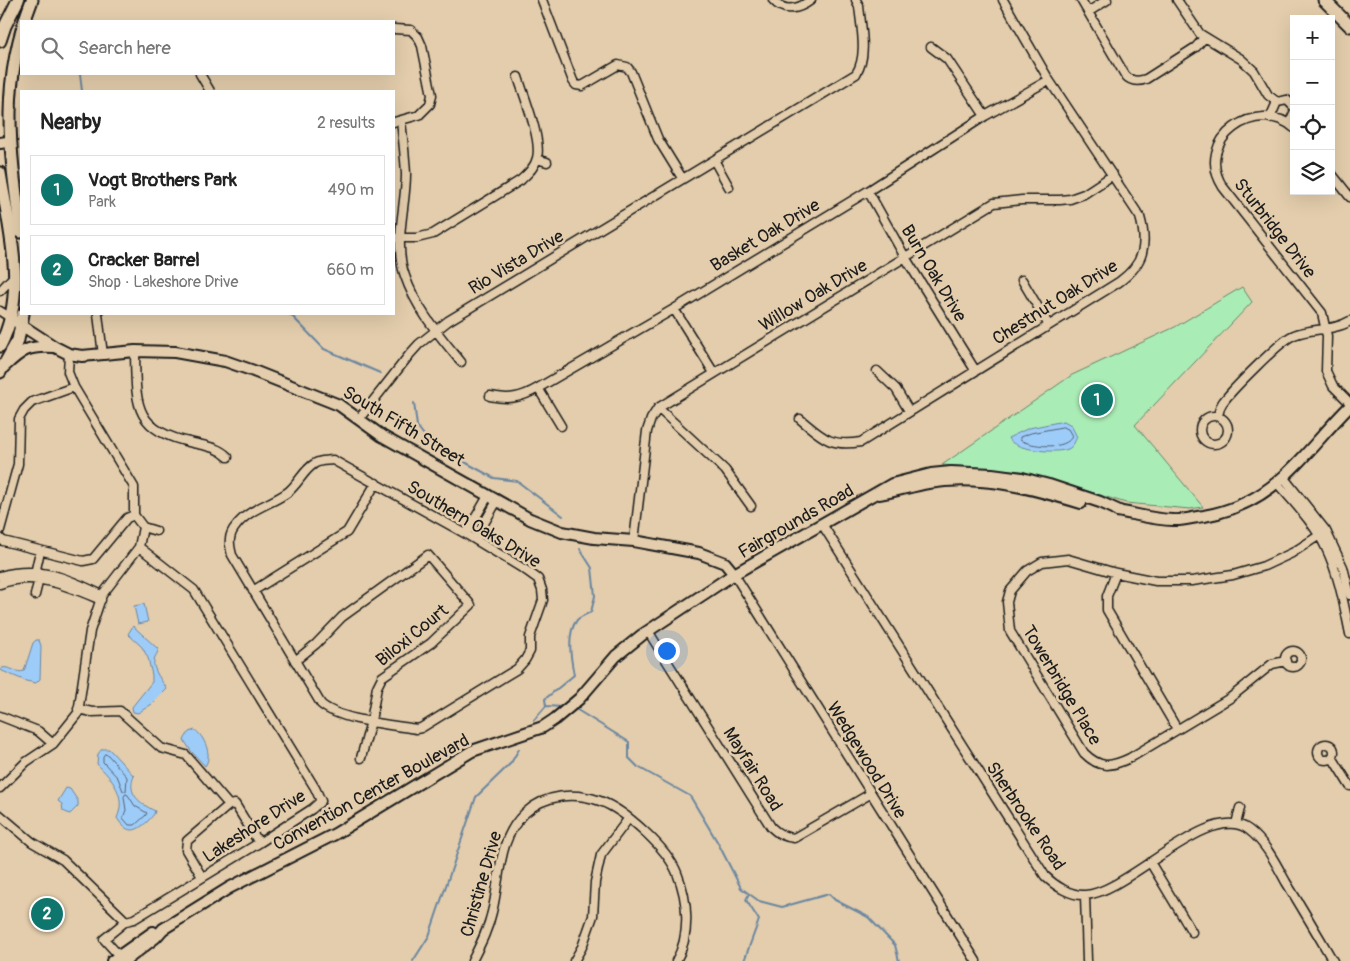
<!DOCTYPE html>
<meta charset="utf-8">
<style>
body{margin:0;font-family:Pangolin,sans-serif;background:#f2f2f2;color:#222}
.controls{position:absolute;right:15px;top:15px;display:grid;overflow:hidden;border-radius:0px;box-shadow:0 5px 20px #0002}
.controls button{width:45px;height:45px;display:grid;place-items:center;padding:0;border:0;border-bottom:1px solid #e0e0e0;background:#fff;color:#222;font:25px sans-serif}
.you{position:absolute;left:666px;top:650px;width:18px;height:18px;margin:-12px;border:4px solid #fff;border-radius:50%;background:#1a73e8;box-shadow:0 0 0 8px #1a73e833}
.badge{display:grid;place-items:center;width:32px;height:32px;border-radius:50%;background:#0f766e;color:#fff;font-size:16px;font-weight:700}
.pin{position:absolute;translate:-50% -50%;border:2px solid #fff;box-shadow:0 1px 5px #0006}
.list{margin:0;padding:0;list-style:none}
h2{display:flex;justify-content:space-between;align-items:center;height:65px;margin:0;padding:0 20px;font-size:21px}
h2 small{font-size:16px;font-weight:400;color:#767676}
.list li{display:grid;grid-template-columns:32px 1fr auto;gap:15px;align-items:center;box-sizing:border-box;height:70px;margin:0 10px 10px;padding:0 10px;border:1px solid #e0e0e0;border-radius:0px}
.list b{display:block;font-size:19px;white-space:nowrap}
.list p{margin:0;font-size:16px;white-space:nowrap;color:#767676}
.list em{font-size:16px;font-style:normal;color:#767676}
.icon{flex:none;width:28px;height:28px;fill:none;stroke:currentColor;stroke-width:2;stroke-linecap:round;stroke-linejoin:round}
.map{position:relative;flex:none;width:1350px;height:961px;overflow:hidden}
.search{position:absolute;background:#fff;box-shadow:0 5px 20px #0002;left:20px;top:20px;width:375px;height:55px;display:flex;align-items:center;gap:12px;box-sizing:border-box;padding:0 18px;border-radius:0px;color:#767676;font-size:19px}
.panel{position:absolute;background:#fff;box-shadow:0 5px 20px #0002;left:20px;top:90px;width:375px;height:225px;border-radius:0px}
.map>svg:first-child{display:block}
.green{fill:#aaecb6;stroke:#638469}
.water{fill:#9eccf9;stroke:#6a86a1}
.lines{fill:none;stroke-linecap:round;stroke-linejoin:round}
.shore{stroke:#506274;stroke-width:1}
.stream{stroke:#6a86a1;stroke-width:2}
.minor-casing{stroke:#1c1c1c;stroke-width:11}
.tertiary-casing{stroke:#1c1c1c;stroke-width:14}
.secondary-casing{stroke:#1c1c1c;stroke-width:15}
.minor{stroke:#e3cdac;stroke-width:8}
.tertiary{stroke:#e3cdac;stroke-width:10}
.secondary{stroke:#e3cdac;stroke-width:11}
.labels{text-anchor:middle;stroke-width:5;stroke-linejoin:round;paint-order:stroke}
.street-label{font-size:18px;fill:#1c1c1c;stroke:#e3cdac}
</style>
<div class="map">
<svg width="1350" height="961" viewBox="0 0 1350 961">
<rect width="100%" height="100%" fill="#e3cdac"/>
<filter id="ink" filterUnits="userSpaceOnUse"><feTurbulence type="fractalNoise" baseFrequency=".02" numOctaves="2"/><feDisplacementMap in="SourceGraphic" scale="10" xChannelSelector="R" yChannelSelector="G"/><feConvolveMatrix kernelMatrix="1 2 1 2 8 2 1 2 1" color-interpolation-filters="sRGB"/></filter>
<g filter="url(#ink)">
<path class="green" d="M1242 287 1252 302 1135 425 1203 507 1190 509 1126 503 1022 471 942 465 1072 375 1175 327Z"/>
<path class="water" d="M1064 421 1071 425 1077 437C1075 441 1073 447 1068 449 1056 454 1013 450 1008 438L1029 428Z
M144 604 148 622 138 624 134 606Z
M133 626 158 649C158 654 155 655 154 660 152 670 163 682 167 689L152 704 138 713 133 712 132 707 152 682V675L148 658 142 647 128 634Z
M36 640H39L41 646 40 679 36 683 26 681 0 670 2 668C10 666 17 674 24 671L33 643Z
M195 730C204 736 213 756 205 766L191 751 184 740 189 732Z
M102 749H109L134 776C126 794 141 804 155 811 154 816 151 817 148 821 135 833 127 834 117 818 127 796 112 779 97 764L98 754Z
M66 788 70 789 78 801V806L70 814 63 811 62 804 58 801Z"/>
<g class="lines">
<path class="shore" d="M1063 427 1068 429 1072 436C1067 451 1030 446 1020 440V437L1031 433Z
M105 754 108 755 127 777 126 791H123L118 778 103 762V757Z
M126 794 128 795 135 806 147 813 146 815 135 825H129L123 818 126 810 124 797Z"/>
<path class="stream" d="M31 21H32
M80 74 82 91
M290 314 324 349 380 373
M414 403 417 426 430 443 494 478 517 481 563 516
M563 707 546 706 545 699 574 675C571 660 566 633 577 620 580 617 587 614 591 612L595 596 592 568 580 549
M574 708 629 742V758L638 767 690 796 718 843 741 888 759 901 782 907 829 894 835 900 868 917 895 945 899 961
M534 720 546 706
M413 961 429 936 476 797 511 763 519 749
M744 961 759 920 746 900 749 894"/>
<defs>
<path id="minor" d="M542 0 573 81 576 85 582 86 618 65 627 67 631 72 658 139 682 178
M773 0C784 13 799 9 811 0
M1081 0 1125 75C1131 82 1138 82 1146 79L1196 47 1204 38
M1177 0 1200 34 1241 59 1254 71 1268 95 1277 102
M1088 12 1107 0
M394 29 411 30 418 37 422 46 432 95 430 104 419 115 394 122
M931 47 947 59 985 116
M200 74 210 91
M1270 118 1277 102 1287 100 1294 107
M401 121C403 138 405 156 406 174 406 207 393 244 405 276 416 309 440 336 461 362
M1289 124 1294 113
M1294 128C1259 96 1192 139 1223 187L1322 313 1327 336 1326 371 1333 386 1350 403
M537 159 547 162
M714 160 729 187
M1331 173 1350 197
M868 191 905 257 975 370
M394 238H417L433 234 521 180C528 173 535 167 537 158 542 140 524 96 518 77
M1022 280 1048 324
M0 291 15 275
M674 309 714 373
M0 311 11 318
M98 314 103 355
M135 351C136 405 133 430 193 443 206 446 218 447 228 457
M69 354 68 372 74 387 134 487V515L143 527
M877 371 896 389 909 411
M538 388 561 426
M490 396C509 400 521 398 538 388L674 309 868 191 985 116 1049 80
M658 408 725 470 751 506
M1200 430a14 14 0 1 1 28 0a14 14 0 1 1-28 0Z
M1218 416C1219 411 1220 406 1223 402 1232 390 1282 339 1294 335 1311 328 1334 331 1350 321
M359 419 410 354 419 344 448 321 856 74C868 56 861 27 859 6L856 0
M800 419C823 438 830 447 861 442L1119 282C1144 264 1148 245 1140 217L1049 80 1003 0
M333 460 466 534 527 571 538 579 542 590 543 600 530 637V651L525 660 517 669 507 675 421 728 416 729C391 725 339 720 321 704L232 555C229 544 228 535 236 526 248 509 272 504 288 492 299 483 303 471 314 464 319 460 327 461 333 460Z
M1284 478 1326 531 1343 567 1350 595
M1277 483C1295 504 1315 524 1326 548 1339 575 1344 605 1350 634
M822 524 1045 876C1055 886 1071 896 1085 895 1128 893 1210 799 1249 830 1266 843 1276 864 1286 882 1302 908 1318 935 1333 961
M143 527 156 531
M0 530 18 464 19 419 24 410 32 402 74 387
M466 534 488 496
M0 538 3 541 83 561 93 559 127 518 134 515
M475 539 497 501
M634 541 647 431 651 419 658 408 994 203 1022 200H1060L1070 199 1084 194 1113 175
M1116 573 1107 596V610L1177 729
M734 574 976 961
M0 576C39 565 67 578 102 595
M0 584C35 571 68 586 101 600
M253 591 347 532 376 483
M35 595 38 583V571L36 569 40 551
M648 631 771 827C778 834 784 837 794 838L870 794
M1285 659a8 8 0 1 1 16 0a8 8 0 1 1-16 0Z
M295 661 316 644 342 617 428 555 471 605 431 643 382 677 377 687 371 721 361 758
M1286 661 1272 664 1230 698 1130 758C1111 767 1100 769 1084 753L1010 631 1007 602 1010 591 1027 571 1042 562 1068 559 1116 573 1156 581H1192L1233 575 1264 566 1292 553 1326 531
M78 709 92 712 120 711 161 748 186 755 229 805
M0 716 38 731 53 744
M1318 752a8 8 0 1 1 16 0a8 8 0 1 1-16 0Z
M1332 757 1350 786
M0 788 26 762 53 744 78 713 90 631 102 595 139 547 143 527
M0 815 32 842 63 860 126 921
M1236 824 1240 808
M1150 862 1192 932
M202 877 186 850 187 841 229 805 235 804 259 843
M1085 895 1087 961
M122 959 104 939 126 921 134 919 259 843 312 809 321 801 315 788 194 590 139 547
M472 961C480 945 488 930 492 912 501 877 497 839 525 813 545 794 575 792 600 801 625 810 667 848 677 873 688 900 691 935 676 961
M574 961 582 947 593 916 595 882 601 855 629 818"/>
<path id="tertiary" d="M0 143 7 142
M15 321 55 347 69 354 82 356 135 351 175 352 225 361 251 370 339 405 382 436 530 519 562 532 594 538 634 541 699 553 725 563 734 574
M5 366C22 350 29 345 54 347
M879 494C896 491 912 486 928 483 981 474 1031 488 1081 503
M1117 511C1136 514 1154 520 1173 520 1183 521 1194 517 1204 516 1277 503 1302 454 1350 406
M112 961 153 932
M125 961 156 937 163 929 229 888 335 834 472 751 543 727 555 719 579 699 616 656 642 635 734 574 892 484 931 474 951 472 992 474 1022 478 1049 485 1100 502 1122 512"/>
<path id="secondary" d="M1324 0 1350 26
M0 41 5 26 18 0
M0 173C9 229 28 293 0 346
M21 232C9 145 0 82 32 0
M0 372 18 340 23 314"/>
</defs>
<use href="#minor" class="minor-casing"/>
<use href="#tertiary" class="tertiary-casing"/>
<use href="#secondary" class="secondary-casing"/>
<use href="#minor" class="minor"/>
<use href="#tertiary" class="tertiary"/>
<use href="#secondary" class="secondary"/>
</g>
</g>
<g class="labels">
<g class="street-label">
<text transform="translate(1275 228) rotate(52)" y="6">Sturbridge Drive</text>
<text transform="translate(765 235) rotate(-31)" y="6">Basket Oak Drive</text>
<text transform="translate(516 262) rotate(-31)" y="6">Rio Vista Drive</text>
<text transform="translate(934 273) rotate(59)" y="6">Burn Oak Drive</text>
<text transform="translate(813 295) rotate(-31)" y="6">Willow Oak Drive</text>
<text transform="translate(1055 302) rotate(-32)" y="6">Chestnut Oak Drive</text>
<text transform="translate(404 426) rotate(31)" y="6">South Fifth Street</text>
<text transform="translate(796 521) rotate(-30)" y="6">Fairgrounds Road</text>
<text transform="translate(474 524) rotate(31)" y="6">Southern Oaks Drive</text>
<text transform="translate(412 635) rotate(-39)" y="6">Biloxi Court</text>
<text transform="translate(1062 685) rotate(59)" y="6">Towerbridge Place</text>
<text transform="translate(867 760) rotate(58)" y="6">Wedgewood Drive</text>
<text transform="translate(753 769) rotate(58)" y="6">Mayfair Road</text>
<text transform="translate(371 792) rotate(-29)" y="6">Convention Center Boulevard</text>
<text transform="translate(1026 816) rotate(56)" y="6">Sherbrooke Road</text>
<text transform="translate(254 826) rotate(-33)" y="6">Lakeshore Drive</text>
<text transform="translate(481 884) rotate(-74)" y="6">Christine Drive</text>
</g>
</g>
</svg>
<div class="controls">
<button>+</button>
<button>−</button>
<button><svg class="icon" aria-label="locate" viewBox="0 0 24 24"><circle cx="12" cy="12" r="6"/><path d="M12 2v4M12 18v4M2 12h4M18 12h4"/></svg></button>
<button><svg class="icon" aria-label="layers" viewBox="0 0 24 24"><path d="M12 4l9 5-9 5-9-5zM3 14l9 5 9-5"/></svg></button>
</div>
<div class="you"></div>
<div class="pin badge" style="left:1097px;top:400px">1</div>
<div class="pin badge" style="left:47px;top:914px">2</div>
<div class="search"><svg class="icon" aria-label="search" viewBox="0 0 24 24"><circle cx="10" cy="10" r="6"/><path d="M15 15l6 6"/></svg>Search here</div>
<section class="panel">
<h2>Nearby<small>2 results</small></h2>
<ul class="list">
<li><span class="badge">1</span><div><b>Vogt Brothers Park</b><p>Park</p></div><em>490 m</em></li>
<li><span class="badge">2</span><div><b>Cracker Barrel</b><p>Shop · Lakeshore Drive</p></div><em>660 m</em></li>
</ul>
</section>
</div>
